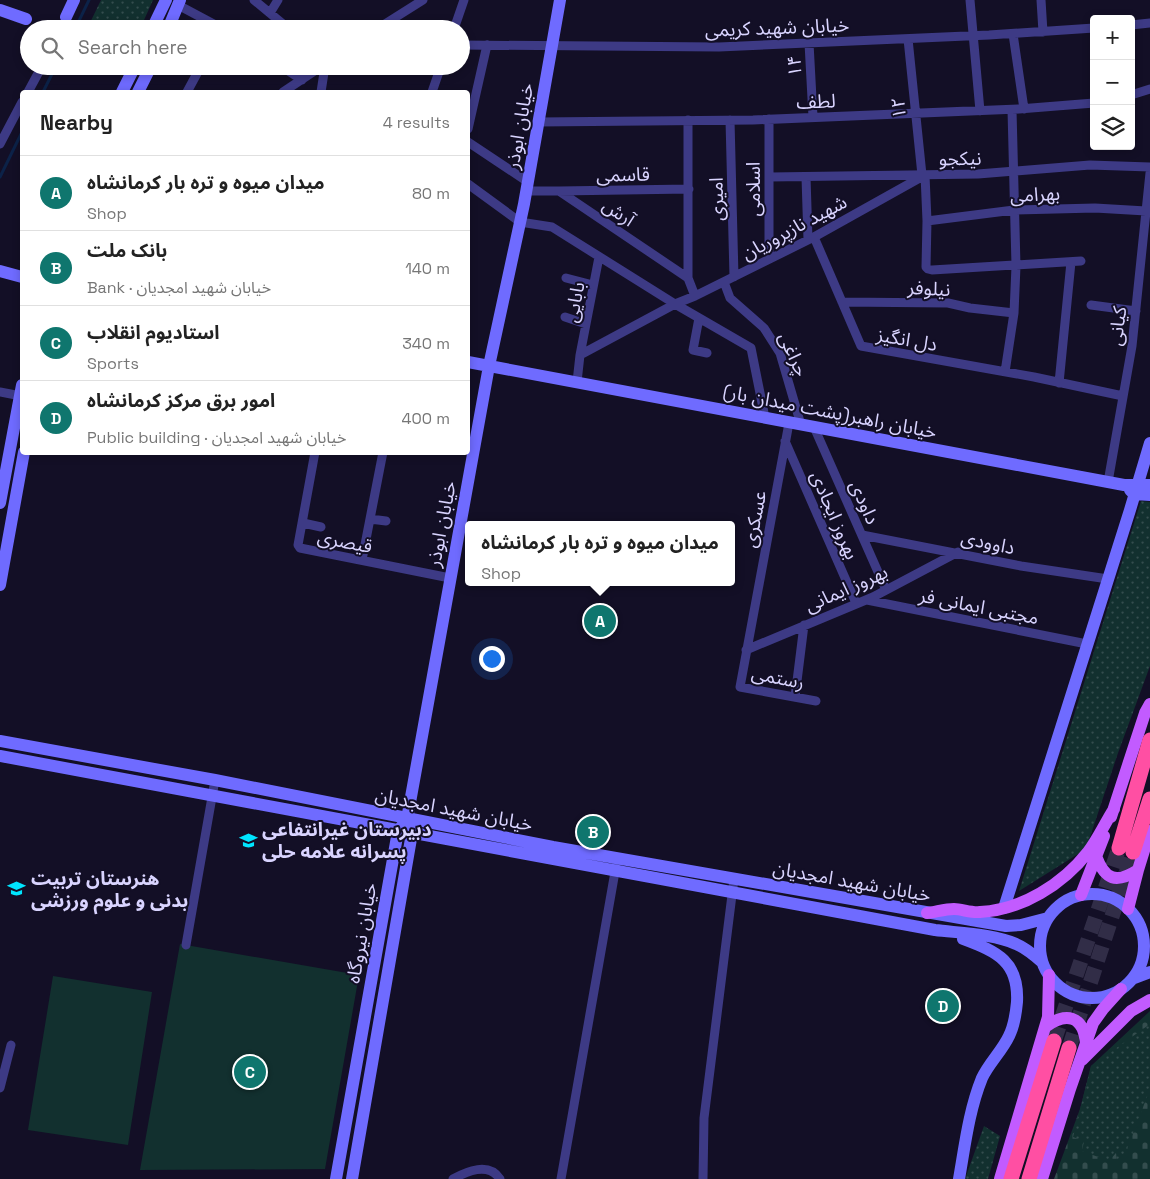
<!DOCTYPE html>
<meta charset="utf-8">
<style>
body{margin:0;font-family:"Space Grotesk","Noto Sans Arabic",sans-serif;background:#f6f6f6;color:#222}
.controls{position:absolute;right:15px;top:15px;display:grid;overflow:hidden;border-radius:5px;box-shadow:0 2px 8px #0003}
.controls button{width:45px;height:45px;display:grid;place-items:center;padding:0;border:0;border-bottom:1px solid #e0e0e0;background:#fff;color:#222;font:25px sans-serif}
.you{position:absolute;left:491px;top:658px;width:18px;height:18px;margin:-12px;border:4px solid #fff;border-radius:50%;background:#1a73e8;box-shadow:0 0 0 8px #1a73e833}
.badge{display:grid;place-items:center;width:32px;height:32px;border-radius:50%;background:#0f766e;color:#fff;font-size:16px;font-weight:700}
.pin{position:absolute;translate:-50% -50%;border:2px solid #fff;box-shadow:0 1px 5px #0006}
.popup{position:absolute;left:465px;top:521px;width:270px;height:65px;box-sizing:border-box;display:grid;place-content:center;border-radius:5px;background:#fff;filter:drop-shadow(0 1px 4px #0005);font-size:16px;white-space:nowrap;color:#767676}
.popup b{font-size:19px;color:#222}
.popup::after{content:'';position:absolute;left:50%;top:100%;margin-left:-10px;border:10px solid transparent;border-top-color:#fff}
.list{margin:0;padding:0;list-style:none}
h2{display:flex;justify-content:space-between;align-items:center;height:65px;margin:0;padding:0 20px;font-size:21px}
h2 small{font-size:16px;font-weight:400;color:#767676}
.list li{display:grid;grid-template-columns:32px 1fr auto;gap:15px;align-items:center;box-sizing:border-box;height:75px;padding:0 20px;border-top:1px solid #e0e0e0}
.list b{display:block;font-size:19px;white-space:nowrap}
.list p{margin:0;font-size:16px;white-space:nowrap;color:#767676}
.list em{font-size:16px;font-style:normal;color:#767676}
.icon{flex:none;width:28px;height:28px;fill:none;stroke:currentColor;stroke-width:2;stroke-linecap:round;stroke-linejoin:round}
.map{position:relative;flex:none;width:1150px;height:1179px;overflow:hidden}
.search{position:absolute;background:#fff;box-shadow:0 2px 8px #0003;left:20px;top:20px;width:450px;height:55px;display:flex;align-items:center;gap:12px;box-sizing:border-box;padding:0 18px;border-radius:28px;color:#767676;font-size:19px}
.panel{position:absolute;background:#fff;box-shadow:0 2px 8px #0003;left:20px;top:90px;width:450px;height:365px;border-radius:5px}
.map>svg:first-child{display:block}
.cemetery{fill:url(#cemetery-stones)}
.park{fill:url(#park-dots)}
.garden{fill:#12302f}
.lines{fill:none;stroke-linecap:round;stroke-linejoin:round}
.stream{stroke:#0c2248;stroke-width:3}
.highway-tunnel{stroke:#312d47;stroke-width:15;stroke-dasharray:15 8;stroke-linecap:butt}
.street{stroke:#3d3a85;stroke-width:9}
.secondary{stroke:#6f6bff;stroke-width:12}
.primary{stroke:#c25bff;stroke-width:12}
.highway{stroke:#ff4fa3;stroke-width:15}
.labels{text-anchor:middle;stroke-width:4;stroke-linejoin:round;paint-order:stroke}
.street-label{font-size:19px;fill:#d9d4ff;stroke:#130f26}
.poi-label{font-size:19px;font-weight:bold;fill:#d9d4ff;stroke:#130f26;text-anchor:start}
</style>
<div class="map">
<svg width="1150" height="1179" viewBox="0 0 1150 1179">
<defs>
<pattern id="cemetery-stones" width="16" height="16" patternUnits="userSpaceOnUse" patternTransform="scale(1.25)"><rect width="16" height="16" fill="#12302f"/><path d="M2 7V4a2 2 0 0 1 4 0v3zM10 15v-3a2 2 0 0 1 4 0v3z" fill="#344d4e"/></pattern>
<pattern id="park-dots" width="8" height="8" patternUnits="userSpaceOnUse" patternTransform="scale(1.25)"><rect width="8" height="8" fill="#12302f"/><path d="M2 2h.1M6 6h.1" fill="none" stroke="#344d4e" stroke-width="1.8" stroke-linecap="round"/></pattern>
</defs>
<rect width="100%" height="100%" fill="#130f26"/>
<path class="cemetery" d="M1150 1011V1179H1054L1080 1109 1091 1066Z"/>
<path class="park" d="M101 0H153L140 29H87Z
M1141 501 1150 502V666L1118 753 1086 849 1019 891Z
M1150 1024V1089L1129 1144 1120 1161 1117 1162 1116 1153 1109 1161 1082 1151 1084 1141 1073 1137 1091 1066Z
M984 1126 1000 1136 988 1179H965Z"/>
<path class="garden" d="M180 944 359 975 325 1169 140 1170Z
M53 976 152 992 128 1145 28 1130Z"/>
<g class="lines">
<path class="stream" d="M75 29 89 0
M43 92 56 66
M0 177 22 132"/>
<path class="highway-tunnel" d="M1054 1041 1119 848
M1069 1048 1133 852"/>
<path class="street" d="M254 0 289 29
M970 0 980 111
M1041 0 1043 32
M178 5 223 29
M270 13 278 0
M1131 25 1150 23
M377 29 423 0
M454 29 464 0
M1013 34 1024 109
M908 39 922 175
M809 43 813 117
M461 45 719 47 989 35 1094 28
M281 66 302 80
M28 92 42 66
M187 92 201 66
M283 92 322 66
M321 92 325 66
M432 92 441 66
M1131 95 1150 89
M688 120V278L695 296
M730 120 734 277
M538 122 753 120 1019 109 1094 103
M468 129 487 45
M468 142 528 182
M0 144 22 102
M770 177 978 174 1090 165 1150 167
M806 177 808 240
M468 184 520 222 552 227 675 304 751 348 765 418
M526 191H559L688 278
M559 191 689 189
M927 221 1014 210 1095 208 1146 211
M814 237 861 346 1034 377 1123 396
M769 259V119
M566 278 593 285
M724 282 730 298 764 328 780 353 801 425
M842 302 948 303 970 308 1014 313
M1091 305 1136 311
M565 317 586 324
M699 318 693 350 707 353
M580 355 599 257
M1005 372 1014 313 1016 266 1012 110
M577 382 580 355 675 304 695 296 814 237 925 175 927 221 926 267 928 269 932 270 1081 261
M1059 383 1071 262
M0 392 21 396
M789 423 740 687 816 701
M814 427 886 590
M785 441 856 603
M315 452 298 545 300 548 450 578
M1108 482 1132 346 1150 173
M370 519 386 521
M303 523 321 527
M862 535 1021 566 1108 579
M362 560 383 452
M867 600 1087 644
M746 650 873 597 958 552
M795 697 804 625
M186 945 215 780
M0 1088 11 1045
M453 1179C467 1171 489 1162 500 1179
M561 1179 616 866
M703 1179 704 1118 734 879"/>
<path class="secondary" d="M0 10 26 19
M66 17 74 0
M152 29 166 0
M168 29 180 0
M122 92 135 66
M138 92 151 66
M0 271 22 277
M468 362 1124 485H1150
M1130 490 1134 494 1150 495
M0 503 22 385
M0 585 24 452
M0 741 215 780 553 847 1006 926 1021 925 1048 918
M0 756 935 930C959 933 995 934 1016 944 1026 948 1034 955 1042 962
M1040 946a52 52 0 1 1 104 0a52 52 0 1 1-104 0Z
M1004 908 1130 510 1150 443
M1132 979 1150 972
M336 1179 398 831 407 819 489 366 524 204 560 0
M352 1179 412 833 409 826
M959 1179C965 1145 969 1110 982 1078 989 1063 1002 1051 1009 1036 1014 1026 1016 1013 1017 1002 1019 962 998 952 963 939"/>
<path class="primary" d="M1111 817 1145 713 1150 704
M1096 856C1105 880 1116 884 1138 870
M1081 895 1104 836
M1128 909 1138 870 1150 831
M927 913C936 912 945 909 954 909 962 909 971 913 980 912 1022 910 1063 884 1088 852 1098 839 1105 823 1114 809
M1045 1027C1066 1012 1083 1015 1086 1043
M1082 1060 1131 1011 1150 1000
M1000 1179 1045 1027 1048 1017 1049 975
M1042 1179 1070 1089 1093 1023 1103 1009 1121 989"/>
<path class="highway" d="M1119 848 1150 740
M1133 852 1150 799
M1011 1179 1054 1041
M1029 1179 1069 1048"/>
</g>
<defs>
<symbol id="school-bare" viewBox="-9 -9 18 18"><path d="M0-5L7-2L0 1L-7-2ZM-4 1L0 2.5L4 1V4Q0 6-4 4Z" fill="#00e5ff" stroke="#130f26" stroke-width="2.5" paint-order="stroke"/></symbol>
</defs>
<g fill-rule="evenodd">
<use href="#school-bare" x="236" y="828" width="25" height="25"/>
<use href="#school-bare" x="4" y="876" width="25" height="25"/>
</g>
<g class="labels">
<g class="street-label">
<text transform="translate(777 27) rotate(-2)" y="7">خیابان شهید کریمی</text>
<text transform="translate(794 66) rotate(-93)" y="7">۱۴</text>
<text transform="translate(816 101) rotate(-2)" y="7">لطف</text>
<text transform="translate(898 108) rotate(-95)" y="7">۱۲</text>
<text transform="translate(519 126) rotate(-80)" y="7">خیابان ابوذر</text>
<text transform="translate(960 158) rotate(-1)" y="7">نیکجو</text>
<text transform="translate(623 174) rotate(-1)" y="7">قاسمی</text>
<text transform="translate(753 189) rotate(-90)" y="7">اسلامی</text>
<text transform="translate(1035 194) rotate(-3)" y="7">بهرامی</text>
<text transform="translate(716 199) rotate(-91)" y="7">امیری</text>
<text transform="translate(619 212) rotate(34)" y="7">آرش</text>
<text transform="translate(794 227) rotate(-28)" y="7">شهید نازپروریان</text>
<text transform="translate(929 288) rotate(3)" y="7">نیلوفر</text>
<text transform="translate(574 302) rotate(-79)" y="7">بابایی</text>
<text transform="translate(1117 326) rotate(-83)" y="7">کیانی</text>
<text transform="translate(907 339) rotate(10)" y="7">دل انگیز</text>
<text transform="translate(794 354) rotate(66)" y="7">چراغی</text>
<text transform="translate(830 411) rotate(11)" y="7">خیابان راهبر(پشت میدان بار)</text>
<text transform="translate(865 502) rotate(66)" y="7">داودی</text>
<text transform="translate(835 515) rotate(67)" y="7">بهروز ایجادی</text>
<text transform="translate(754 519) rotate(-79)" y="7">عسکری</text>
<text transform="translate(441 524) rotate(-79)" y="7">خیابان ابوذر</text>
<text transform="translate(345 541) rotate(11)" y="7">قیصری</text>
<text transform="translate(988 542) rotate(12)" y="7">داوودی</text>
<text transform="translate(846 588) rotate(-24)" y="7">بهروز ایمانی</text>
<text transform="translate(979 606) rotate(11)" y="7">مجتبی ایمانی فر</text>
<text transform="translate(778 677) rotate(11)" y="7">رستمی</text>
<text transform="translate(454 809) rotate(11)" y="7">خیابان شهید امجدیان</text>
<text transform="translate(852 881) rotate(10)" y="7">خیابان شهید امجدیان</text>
<text transform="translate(361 933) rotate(-80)" y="7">خیابان نیروگاه</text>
</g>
<g class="poi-label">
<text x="262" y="836">دبیرستان غیرانتفاعی<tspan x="262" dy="22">پسرانه علامه حلی</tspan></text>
<text x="31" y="885">هنرستان تربیت<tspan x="31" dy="22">بدنی و علوم ورزشی</tspan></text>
</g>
</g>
</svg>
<div class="controls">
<button>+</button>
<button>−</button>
<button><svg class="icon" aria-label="layers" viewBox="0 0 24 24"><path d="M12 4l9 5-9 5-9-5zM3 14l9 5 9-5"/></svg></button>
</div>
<div class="you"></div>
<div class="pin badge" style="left:600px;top:621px">A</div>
<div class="popup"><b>میدان میوه و تره بار کرمانشاه</b>Shop</div>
<div class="pin badge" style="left:593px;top:832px">B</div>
<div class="pin badge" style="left:250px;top:1072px">C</div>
<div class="pin badge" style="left:943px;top:1006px">D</div>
<div class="search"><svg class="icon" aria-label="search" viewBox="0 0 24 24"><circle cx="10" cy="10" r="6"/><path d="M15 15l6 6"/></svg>Search here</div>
<section class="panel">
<h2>Nearby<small>4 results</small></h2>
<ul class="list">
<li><span class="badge">A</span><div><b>میدان میوه و تره بار کرمانشاه</b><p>Shop</p></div><em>80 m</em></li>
<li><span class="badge">B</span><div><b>بانک ملت</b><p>Bank · خیابان شهید امجدیان</p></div><em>140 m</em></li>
<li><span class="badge">C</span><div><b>استادیوم انقلاب</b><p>Sports</p></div><em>340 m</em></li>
<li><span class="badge">D</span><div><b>امور برق مرکز کرمانشاه</b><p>Public building · خیابان شهید امجدیان</p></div><em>400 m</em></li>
</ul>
</section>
</div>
